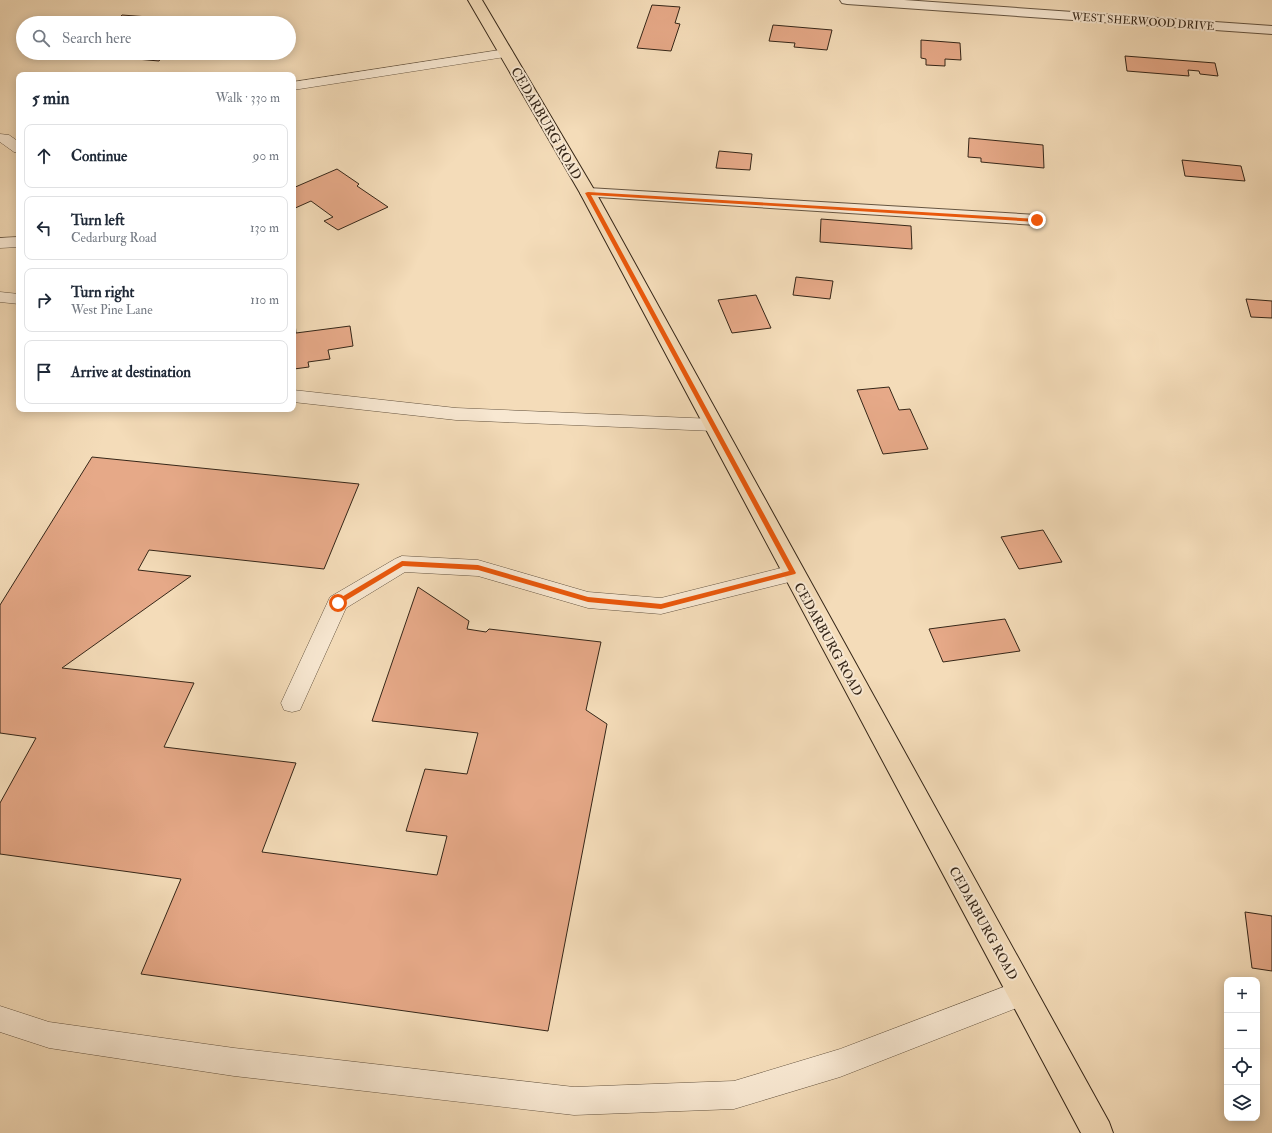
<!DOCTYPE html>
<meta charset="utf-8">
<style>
body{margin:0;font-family:"IM FELL Double Pica",serif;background:#f6f6f7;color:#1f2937}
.controls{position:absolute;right:12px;bottom:12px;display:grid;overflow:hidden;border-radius:8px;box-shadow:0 2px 10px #0003}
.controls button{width:36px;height:36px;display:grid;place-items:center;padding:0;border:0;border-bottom:1px solid #e0e1e3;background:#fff;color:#1f2937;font:20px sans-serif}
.stop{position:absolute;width:12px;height:12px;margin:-9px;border:3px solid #ea580c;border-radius:50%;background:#fff}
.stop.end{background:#ea580c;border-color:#fff;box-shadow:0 1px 4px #0008}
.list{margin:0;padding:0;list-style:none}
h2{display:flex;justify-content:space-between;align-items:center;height:52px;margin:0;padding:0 16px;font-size:17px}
h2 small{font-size:13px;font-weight:400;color:#747a83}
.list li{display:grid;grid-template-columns:26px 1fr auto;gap:12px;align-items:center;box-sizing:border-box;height:64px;margin:0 8px 8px;padding:0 8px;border:1px solid #e0e1e3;border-radius:8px}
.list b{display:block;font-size:15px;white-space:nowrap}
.list p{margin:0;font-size:13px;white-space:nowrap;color:#747a83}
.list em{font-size:13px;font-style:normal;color:#747a83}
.icon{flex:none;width:22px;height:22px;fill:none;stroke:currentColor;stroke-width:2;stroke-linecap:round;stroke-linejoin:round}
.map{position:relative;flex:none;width:1272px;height:1133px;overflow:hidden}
.search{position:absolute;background:#fff;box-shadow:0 2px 10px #0003;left:16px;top:16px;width:280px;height:44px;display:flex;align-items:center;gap:10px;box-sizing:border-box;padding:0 14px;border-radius:22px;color:#747a83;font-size:15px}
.panel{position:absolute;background:#fff;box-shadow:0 2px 10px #0003;left:16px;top:72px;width:280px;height:340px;border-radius:8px}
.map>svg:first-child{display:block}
.building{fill:#e6a988;stroke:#352618}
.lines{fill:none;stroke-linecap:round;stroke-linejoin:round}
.service-casing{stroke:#655440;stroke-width:1}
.minor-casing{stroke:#655440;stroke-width:2}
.primary-casing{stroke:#352618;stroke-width:2}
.service{fill:#f8e8d2;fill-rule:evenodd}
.minor{fill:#f8e8d2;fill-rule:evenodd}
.primary{fill:#f4dcb9;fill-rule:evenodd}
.route{fill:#ea580c}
.labels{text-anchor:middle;stroke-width:4;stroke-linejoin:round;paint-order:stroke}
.far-street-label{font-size:11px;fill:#352618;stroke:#f8e8d2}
.street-label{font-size:13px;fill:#352618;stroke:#f8e8d2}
</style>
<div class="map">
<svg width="1272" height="1133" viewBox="0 0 1272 1133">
<rect width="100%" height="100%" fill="#f4dcb9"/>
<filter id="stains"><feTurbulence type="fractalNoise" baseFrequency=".005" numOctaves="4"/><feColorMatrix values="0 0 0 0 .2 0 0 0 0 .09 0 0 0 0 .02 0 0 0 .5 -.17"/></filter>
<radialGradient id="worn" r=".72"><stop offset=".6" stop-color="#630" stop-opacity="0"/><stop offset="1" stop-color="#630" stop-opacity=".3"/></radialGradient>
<path class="building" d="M652 5 680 7 675 23 680 24 671 51 637 48Z
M122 15 162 18 157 23H109L111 21H116Z
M773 25 832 30 827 50 794 47 795 43 769 41Z
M921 40 960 43 961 60 945 59V66L926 65V59L921 58Z
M129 53H165L159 61 125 58Z
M1125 56 1215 63 1218 76 1200 74 1199 71 1188 70 1189 76 1127 71Z
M969 138 1043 145 1044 168 981 162V158L968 157Z
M719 151 752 154 750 170 716 168Z
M1182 160 1241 166 1245 181 1185 176Z
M337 169 359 184 357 186 388 207 338 230 324 221 333 217 311 201 293 209V188Z
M821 219 911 226 912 249 820 242Z
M796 277 833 281 830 299 793 295Z
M756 295 771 328 732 333 718 300Z
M1246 299 1272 301V318L1251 317Z
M293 323H295L296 333 350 326 353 346 328 350 330 359 308 362 309 367 294 369Z
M889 387 899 410 910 409 928 449 883 454 857 390Z
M92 457 359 484 324 569 149 550 138 570 191 576 62 668 194 683 164 747 296 763 262 852 437 875 447 836 406 831 425 769 467 774 478 733 372 721 418 587 469 621 467 629 486 632 489 629 601 642 586 710 607 724 548 1031 141 974 181 879 0 854V803L36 738 0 733V605Z
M1043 530 1062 562 1019 569 1001 537Z
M1005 619 1020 651 943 662 929 629Z
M1245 912 1272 916V971L1252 968Z"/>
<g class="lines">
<defs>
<path id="service" d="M506 49 511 50 513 53 511 56 293 90V82Z
M0 134 9 135 19 142V153L14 152 0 142Z
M19 237V247L0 248V238Z
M0 292 19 294V304L0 302Z
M293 390 456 408 714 419 721 421 723 425 721 429 714 431 456 420 293 402Z
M402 556 478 560 588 592 661 598 793 565 800 568 804 573 800 578 793 581 661 614 588 608 478 576 405 572 346 608 300 710 292 712 284 710 281 703 330 597 395 559Z
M1022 980 1032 984 1036 993 1032 1002 840 1077 734 1109 574 1115 234 1076 49 1048 0 1032V1006L49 1022 234 1048 574 1087 734 1081 840 1049Z"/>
<path id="minor" d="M840 0H904L1272 26V34L847 4 842 3Z
M588 188 1037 215 1043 216 1045 220 1043 224 1037 225 582 196 580 193 582 190Z"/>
<path id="primary" d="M468 0H482L596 193 1109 1122 1113 1133H1081L580 193Z"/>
</defs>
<use href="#service" class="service-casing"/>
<use href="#minor" class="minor-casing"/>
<use href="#primary" class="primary-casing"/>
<use href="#service" class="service"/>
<use href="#minor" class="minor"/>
<use href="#primary" class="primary"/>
</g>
<path class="route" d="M588 192 1037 219 1040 220 1037 222 591 195 796 573 795 574 661 609 588 602 478 570 403 566 340 604H335V601L402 561 478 565 588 597 661 604 789 571 585 193Z"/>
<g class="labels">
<g class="far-street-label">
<text transform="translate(1143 21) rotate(4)" y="4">WEST SHERWOOD DRIVE</text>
</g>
<g class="street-label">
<text transform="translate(547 123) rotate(60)" y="5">CEDARBURG ROAD</text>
<text transform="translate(829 639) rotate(61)" y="5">CEDARBURG ROAD</text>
<text transform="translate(984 923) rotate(61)" y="5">CEDARBURG ROAD</text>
</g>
</g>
<rect width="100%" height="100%" filter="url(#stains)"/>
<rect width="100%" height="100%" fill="url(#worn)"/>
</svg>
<div class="controls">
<button>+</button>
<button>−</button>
<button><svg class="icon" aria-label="locate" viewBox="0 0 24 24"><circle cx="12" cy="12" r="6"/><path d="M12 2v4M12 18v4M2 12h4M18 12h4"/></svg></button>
<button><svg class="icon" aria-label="layers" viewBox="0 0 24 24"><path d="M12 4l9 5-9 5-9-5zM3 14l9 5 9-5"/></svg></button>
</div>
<div class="stop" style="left:338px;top:603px"></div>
<div class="stop end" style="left:1037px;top:220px"></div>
<div class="search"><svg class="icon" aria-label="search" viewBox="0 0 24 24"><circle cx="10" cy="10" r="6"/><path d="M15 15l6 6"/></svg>Search here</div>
<section class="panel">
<h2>5 min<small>Walk · 330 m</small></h2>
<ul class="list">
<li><svg class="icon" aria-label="ahead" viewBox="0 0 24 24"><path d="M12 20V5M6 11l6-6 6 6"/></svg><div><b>Continue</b></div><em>90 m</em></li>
<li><svg class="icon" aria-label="left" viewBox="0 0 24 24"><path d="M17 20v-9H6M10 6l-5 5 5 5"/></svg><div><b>Turn left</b><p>Cedarburg Road</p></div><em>130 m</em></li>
<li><svg class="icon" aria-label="right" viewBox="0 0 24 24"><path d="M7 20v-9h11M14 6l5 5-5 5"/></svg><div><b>Turn right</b><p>West Pine Lane</p></div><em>110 m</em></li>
<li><svg class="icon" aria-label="arrive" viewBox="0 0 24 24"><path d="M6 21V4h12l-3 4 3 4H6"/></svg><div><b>Arrive at destination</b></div></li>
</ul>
</section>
</div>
